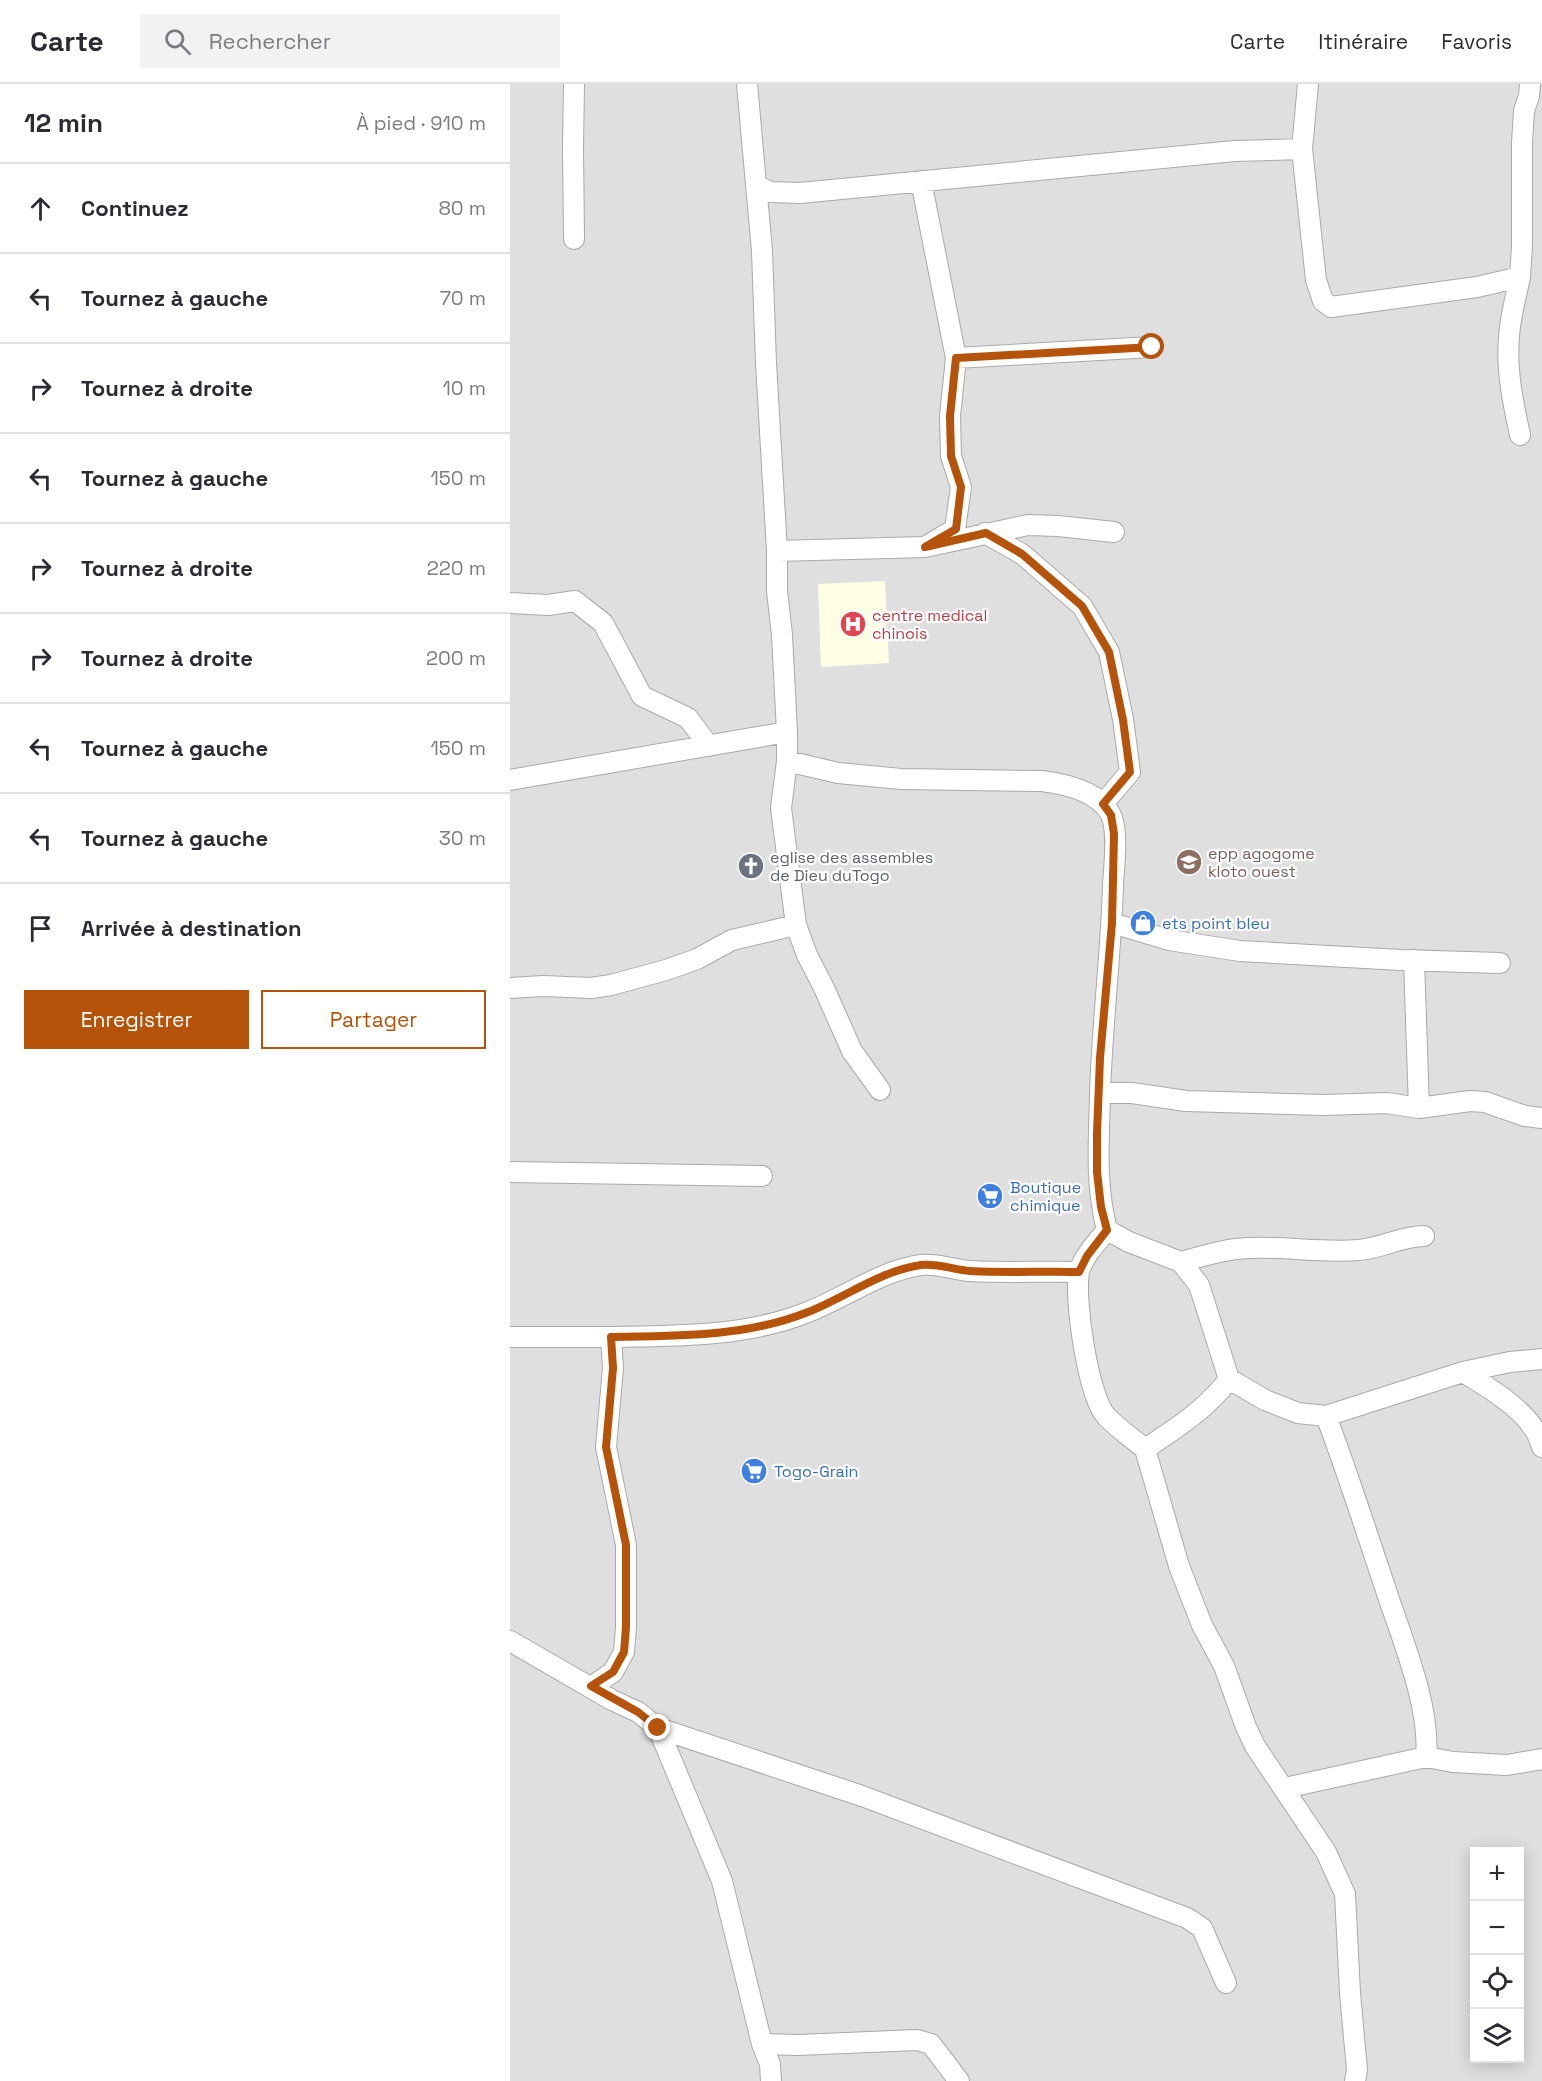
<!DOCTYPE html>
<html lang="fr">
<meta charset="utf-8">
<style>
body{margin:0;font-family:"Space Grotesk",sans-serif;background:#f2f2f3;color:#2b2b33}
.controls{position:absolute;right:18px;bottom:18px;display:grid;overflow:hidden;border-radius:0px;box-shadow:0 3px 15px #0003}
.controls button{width:54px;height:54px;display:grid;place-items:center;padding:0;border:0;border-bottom:2px solid #e1e1e2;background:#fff;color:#2b2b33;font:30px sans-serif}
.stop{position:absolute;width:18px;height:18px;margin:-14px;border:4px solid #b45309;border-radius:50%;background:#fff}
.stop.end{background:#b45309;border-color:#fff;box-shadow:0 2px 6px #0008}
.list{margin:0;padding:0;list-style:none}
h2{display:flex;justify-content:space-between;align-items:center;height:78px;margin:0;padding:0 24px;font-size:26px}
h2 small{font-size:20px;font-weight:400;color:#7c7c81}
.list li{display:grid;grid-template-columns:39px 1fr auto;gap:18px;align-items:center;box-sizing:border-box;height:90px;padding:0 24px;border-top:2px solid #e1e1e2}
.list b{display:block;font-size:22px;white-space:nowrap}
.list em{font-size:20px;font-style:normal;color:#7c7c81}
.actions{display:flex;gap:12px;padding:18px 24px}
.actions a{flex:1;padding:14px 0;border:2px solid #b45309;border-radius:0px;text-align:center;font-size:21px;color:#b45309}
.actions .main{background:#b45309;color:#fff}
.icon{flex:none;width:33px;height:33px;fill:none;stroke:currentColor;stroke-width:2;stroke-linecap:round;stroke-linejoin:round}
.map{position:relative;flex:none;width:1032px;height:1997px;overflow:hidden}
header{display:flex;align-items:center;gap:36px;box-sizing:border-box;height:84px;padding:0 30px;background:#fff;border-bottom:2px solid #e1e1e2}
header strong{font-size:28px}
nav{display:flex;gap:33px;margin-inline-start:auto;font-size:21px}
.search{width:420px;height:54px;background:#f2f2f3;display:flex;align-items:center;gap:15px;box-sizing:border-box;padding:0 21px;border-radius:0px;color:#7c7c81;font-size:22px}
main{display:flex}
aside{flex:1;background:#fff}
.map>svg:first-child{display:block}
.residential{fill:#e0dfdf;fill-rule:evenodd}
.education{fill:#ffffe5}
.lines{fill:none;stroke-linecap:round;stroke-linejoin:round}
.minor-casing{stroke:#a9a9a9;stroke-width:22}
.minor{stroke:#fff;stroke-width:20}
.route{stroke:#b45309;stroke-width:8}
.labels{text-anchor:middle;stroke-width:4.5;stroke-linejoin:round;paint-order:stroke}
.health-label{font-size:16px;fill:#be3a42;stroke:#fff;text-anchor:start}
.education-label{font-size:16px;fill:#785e54;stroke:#fff;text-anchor:start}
.worship-label{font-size:16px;fill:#5b616d;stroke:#fff;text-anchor:start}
.shop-label{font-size:16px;fill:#366cbe;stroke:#fff;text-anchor:start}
</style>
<header>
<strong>Carte</strong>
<div class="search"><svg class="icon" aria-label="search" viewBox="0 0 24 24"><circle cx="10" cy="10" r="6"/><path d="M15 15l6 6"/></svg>Rechercher</div>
<nav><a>Carte</a><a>Itinéraire</a><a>Favoris</a></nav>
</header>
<main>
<aside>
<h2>12 min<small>À pied · 910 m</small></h2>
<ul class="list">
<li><svg class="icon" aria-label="ahead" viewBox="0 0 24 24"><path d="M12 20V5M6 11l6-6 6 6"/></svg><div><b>Continuez</b></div><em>80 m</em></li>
<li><svg class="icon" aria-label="left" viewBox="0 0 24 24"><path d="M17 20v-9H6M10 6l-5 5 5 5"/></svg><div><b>Tournez à gauche</b></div><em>70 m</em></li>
<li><svg class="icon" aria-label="right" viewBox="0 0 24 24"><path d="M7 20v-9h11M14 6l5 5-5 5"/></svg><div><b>Tournez à droite</b></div><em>10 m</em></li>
<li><svg class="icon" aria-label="left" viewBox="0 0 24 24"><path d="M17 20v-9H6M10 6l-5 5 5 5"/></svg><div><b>Tournez à gauche</b></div><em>150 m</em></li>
<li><svg class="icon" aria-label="right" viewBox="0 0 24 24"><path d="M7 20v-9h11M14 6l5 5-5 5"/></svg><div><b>Tournez à droite</b></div><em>220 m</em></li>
<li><svg class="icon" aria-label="right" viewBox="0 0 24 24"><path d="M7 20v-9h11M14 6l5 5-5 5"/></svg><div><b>Tournez à droite</b></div><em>200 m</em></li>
<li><svg class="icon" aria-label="left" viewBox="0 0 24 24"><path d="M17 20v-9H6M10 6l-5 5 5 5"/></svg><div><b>Tournez à gauche</b></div><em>150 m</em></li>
<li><svg class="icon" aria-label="left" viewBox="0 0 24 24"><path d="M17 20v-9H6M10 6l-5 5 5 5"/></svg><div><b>Tournez à gauche</b></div><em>30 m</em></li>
<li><svg class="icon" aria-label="arrive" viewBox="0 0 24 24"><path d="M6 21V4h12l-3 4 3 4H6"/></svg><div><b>Arrivée à destination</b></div></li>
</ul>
<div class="actions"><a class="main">Enregistrer</a><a>Partager</a></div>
</aside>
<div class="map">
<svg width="1032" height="1997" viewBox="0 0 1032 1997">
<rect width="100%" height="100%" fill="#f2efe9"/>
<path class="residential" d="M0 0H1032V1997H0ZM964 1768H1010V1974H964Z"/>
<path class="education" d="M375 497 379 579 311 583 308 500Z"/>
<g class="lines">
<defs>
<path id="minor" d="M237 0 252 167 256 279 267 467V507L272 551 277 648V677L271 724 286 841 297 871 314 904 342 967 370 1006
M792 65 798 0
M411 97 446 274 440 332 441 372 451 403 445 445 415 463
M248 102 260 108 290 109 725 67 792 65 806 196 813 217 821 223 967 203 1010 193C1006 213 1000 233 999 253 996 285 1003 319 1010 351
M64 155 63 63 64 0
M1010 193 1012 162V59L1014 27 1019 12 1020 0
M446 274 642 263
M475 449 512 470 572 522 599 568 613 635 620 688 593 720
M267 467 415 463 518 441 548 442 604 448
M0 519 38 521 65 517 93 539 132 612 178 634 199 662
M277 677 328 689 391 695 532 697C556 700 587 707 600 729 609 745 604 783 603 801 601 871 592 941 590 1010 589 1057 585 1100 597 1146L619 1158 671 1178 689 1201 719 1295 755 1316 788 1329 816 1332 953 1288C976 1302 1010 1322 1024 1345 1028 1350 1030 1357 1032 1363
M0 696 277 648
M602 839 659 856 730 867 891 876 990 879
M904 876 909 1024
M0 904 33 902 81 904 101 901 156 886 187 875 222 856 286 841
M590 1009H622L676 1017 813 1021 877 1019 909 1024 960 1017 975 1018 1015 1032 1032 1034
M0 1088 252 1092
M597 1146C587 1158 573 1173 569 1188 564 1215 578 1312 596 1332 607 1344 622 1354 635 1365
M671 1178C693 1172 714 1165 738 1164 774 1162 811 1169 848 1166 871 1165 890 1152 914 1152
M0 1253H101L103 1284 96 1363 116 1461V1543L114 1568 103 1588 81 1603
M101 1253C166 1252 236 1253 298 1228 336 1213 370 1187 411 1181 428 1179 444 1186 460 1187 497 1189 533 1187 569 1188
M953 1288 1000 1278 1032 1275
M719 1295C697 1325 665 1345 635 1365L669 1482 692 1541 714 1582 736 1643 745 1662 816 1768 835 1810 840 1909 847 1986 845 1997
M0 1557 102 1616 128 1628 148 1644 352 1712 677 1834 692 1844 716 1899
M148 1644 212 1797 252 1960 288 1961 407 1956 421 1960 449 1997
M916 1673 943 1678 997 1681 1032 1675
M775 1704 916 1673C921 1620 889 1548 873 1497 854 1441 837 1387 816 1332
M252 1960 260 1980 261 1997"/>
</defs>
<use href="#minor" class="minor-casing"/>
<use href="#minor" class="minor"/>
</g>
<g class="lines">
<path class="route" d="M148 1644 128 1628 81 1602 103 1588 114 1568 116 1543V1461L96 1363 103 1284 101 1253C166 1252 236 1253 298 1228 336 1213 370 1187 411 1181 428 1179 444 1186 460 1187 497 1189 533 1187 569 1188L577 1172 597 1146 591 1123 587 1088V1049L590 974 602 839 604 750 601 731 593 720 620 688 613 636 599 568 572 522 512 470 476 449 415 463 446 445 451 403 441 372 440 332 446 274 642 263"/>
</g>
<defs>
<symbol id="hospital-disc" viewBox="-11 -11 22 22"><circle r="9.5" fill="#e0444e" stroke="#fff"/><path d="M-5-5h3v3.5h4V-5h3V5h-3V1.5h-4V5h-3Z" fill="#fff"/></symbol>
<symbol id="school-disc" viewBox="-11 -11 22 22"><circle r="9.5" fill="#8d6e63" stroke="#fff"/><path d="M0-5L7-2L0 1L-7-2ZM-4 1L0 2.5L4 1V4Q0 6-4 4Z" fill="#fff"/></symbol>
<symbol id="church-disc" viewBox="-11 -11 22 22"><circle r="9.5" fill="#6b7280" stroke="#fff"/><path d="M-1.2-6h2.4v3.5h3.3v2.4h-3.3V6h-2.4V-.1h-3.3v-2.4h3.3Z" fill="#fff"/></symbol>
<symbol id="shop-disc" viewBox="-11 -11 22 22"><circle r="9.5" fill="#3f7fe0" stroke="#fff"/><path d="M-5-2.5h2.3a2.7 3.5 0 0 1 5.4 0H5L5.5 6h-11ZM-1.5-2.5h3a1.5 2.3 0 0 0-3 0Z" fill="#fff"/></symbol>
<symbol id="supermarket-disc" viewBox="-11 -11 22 22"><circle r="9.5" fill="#3f7fe0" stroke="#fff"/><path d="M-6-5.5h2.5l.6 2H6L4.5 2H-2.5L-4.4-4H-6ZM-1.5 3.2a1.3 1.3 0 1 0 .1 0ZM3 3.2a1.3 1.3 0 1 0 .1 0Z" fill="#fff"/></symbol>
</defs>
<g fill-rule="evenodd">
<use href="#hospital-disc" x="328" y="525" width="30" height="30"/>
<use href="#school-disc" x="664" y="763" width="30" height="30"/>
<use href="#church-disc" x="226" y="767" width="30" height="30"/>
<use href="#shop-disc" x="618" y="824" width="30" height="30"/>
<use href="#supermarket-disc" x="465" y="1097" width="30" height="30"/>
<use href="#supermarket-disc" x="229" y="1372" width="30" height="30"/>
</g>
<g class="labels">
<g class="health-label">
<text x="362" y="537">centre medical<tspan x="362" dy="18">chinois</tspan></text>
</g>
<g class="education-label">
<text x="698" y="775">epp agogome<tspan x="698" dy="18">kloto ouest</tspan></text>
</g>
<g class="worship-label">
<text x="260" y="779">eglise des assembles<tspan x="260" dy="18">de Dieu duTogo</tspan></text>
</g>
<g class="shop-label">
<text x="652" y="845">ets point bleu</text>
<text x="500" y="1109">Boutique<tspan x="500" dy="18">chimique</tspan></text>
<text x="264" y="1393">Togo-Grain</text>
</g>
</g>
</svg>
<div class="controls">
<button>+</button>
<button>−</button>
<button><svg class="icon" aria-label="locate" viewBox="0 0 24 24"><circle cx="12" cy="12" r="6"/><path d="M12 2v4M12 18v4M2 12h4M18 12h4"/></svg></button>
<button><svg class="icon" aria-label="layers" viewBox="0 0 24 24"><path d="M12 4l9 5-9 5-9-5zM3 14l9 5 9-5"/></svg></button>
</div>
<div class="stop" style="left:642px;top:263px"></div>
<div class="stop end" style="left:148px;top:1644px"></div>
</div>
</main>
